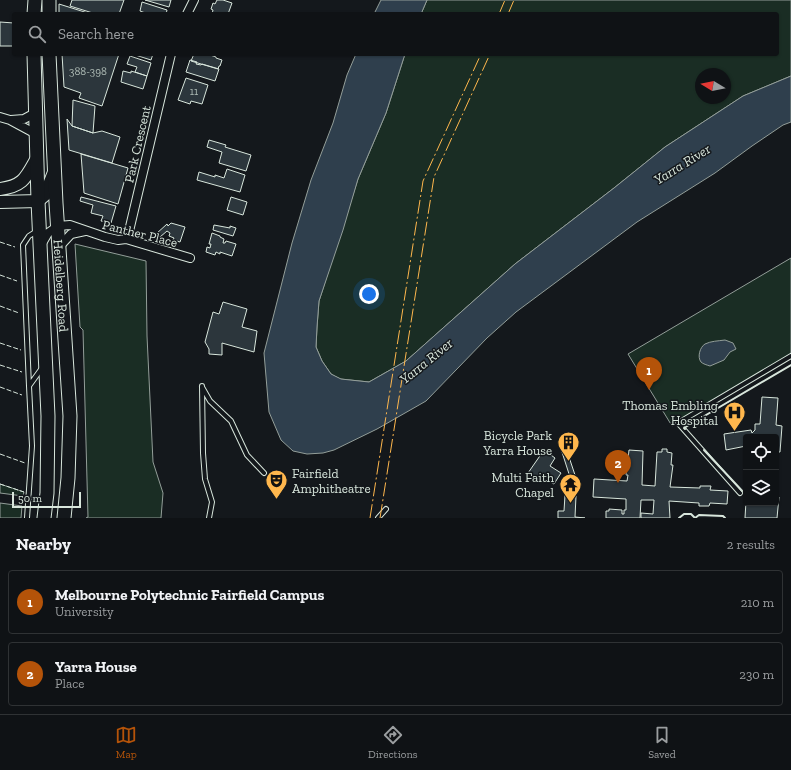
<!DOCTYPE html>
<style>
body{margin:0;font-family:"Zilla Slab",serif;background:#1d2022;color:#f1f3f6}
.controls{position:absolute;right:12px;bottom:12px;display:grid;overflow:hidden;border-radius:4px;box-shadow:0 1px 3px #0004}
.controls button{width:36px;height:36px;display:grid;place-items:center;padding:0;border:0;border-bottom:1px solid #2f3234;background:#0f1215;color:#f1f3f6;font:20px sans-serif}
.compass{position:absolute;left:695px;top:68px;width:36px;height:36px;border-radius:50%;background:#0f1215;box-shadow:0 1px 3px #0004;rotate:280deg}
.scale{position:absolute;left:12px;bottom:10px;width:69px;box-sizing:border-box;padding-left:4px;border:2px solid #d8e6dc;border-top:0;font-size:11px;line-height:14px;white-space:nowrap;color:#d8e6dc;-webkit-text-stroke:3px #14181c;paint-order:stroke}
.you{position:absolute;left:369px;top:294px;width:14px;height:14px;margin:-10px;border:3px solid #fff;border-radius:50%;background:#1a73e8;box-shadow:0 0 0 6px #1a73e833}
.badge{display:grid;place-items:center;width:26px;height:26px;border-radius:50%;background:#b45309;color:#fff;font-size:13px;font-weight:700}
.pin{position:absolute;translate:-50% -33px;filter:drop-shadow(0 1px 2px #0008)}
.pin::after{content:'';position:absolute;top:21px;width:14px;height:12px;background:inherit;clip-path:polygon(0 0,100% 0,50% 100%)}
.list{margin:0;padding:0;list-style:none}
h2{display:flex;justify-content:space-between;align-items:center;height:52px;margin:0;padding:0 16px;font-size:17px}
h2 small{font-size:13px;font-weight:400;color:#9b9ea0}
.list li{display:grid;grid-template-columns:26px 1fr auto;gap:12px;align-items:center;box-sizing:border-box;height:64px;margin:0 8px 8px;padding:0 8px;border:1px solid #2f3234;border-radius:4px}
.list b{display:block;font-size:15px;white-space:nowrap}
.list p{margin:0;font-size:13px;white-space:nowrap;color:#9b9ea0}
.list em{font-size:13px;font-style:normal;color:#9b9ea0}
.icon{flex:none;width:22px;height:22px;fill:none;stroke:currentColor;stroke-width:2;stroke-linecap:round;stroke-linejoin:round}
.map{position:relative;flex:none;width:791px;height:518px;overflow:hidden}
.search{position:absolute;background:#0f1215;box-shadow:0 1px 3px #0004;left:12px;right:12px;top:12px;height:44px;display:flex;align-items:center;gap:10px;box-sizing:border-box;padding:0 14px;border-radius:4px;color:#9b9ea0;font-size:15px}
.sheet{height:196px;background:#0f1215}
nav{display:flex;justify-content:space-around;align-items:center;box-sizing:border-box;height:56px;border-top:1px solid #2f3234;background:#0f1215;font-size:11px;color:#9b9ea0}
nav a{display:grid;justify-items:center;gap:2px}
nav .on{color:#b45309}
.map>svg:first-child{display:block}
.green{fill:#1a2d24;stroke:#939e99;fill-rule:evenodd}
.water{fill:#2f3f4d;stroke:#939e99}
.building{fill:#2c363c;stroke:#d8e6dc}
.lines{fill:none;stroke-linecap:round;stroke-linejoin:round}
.service-casing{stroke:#d8e6dc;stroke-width:6}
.minor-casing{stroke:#d8e6dc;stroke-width:10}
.secondary-casing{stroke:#d8e6dc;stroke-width:14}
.primary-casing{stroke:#d8e6dc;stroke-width:15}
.service{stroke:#14181c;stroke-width:4}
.minor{stroke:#14181c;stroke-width:8}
.secondary{stroke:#14181c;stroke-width:12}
.primary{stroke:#14181c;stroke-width:13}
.fence{stroke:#d8e6dc;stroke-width:1;stroke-dasharray:5 2;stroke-linecap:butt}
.wall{stroke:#d8e6dc;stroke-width:2}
.power{stroke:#ffb74d;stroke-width:1;stroke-dasharray:14 3 2 3;stroke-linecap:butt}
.labels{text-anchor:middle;stroke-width:3;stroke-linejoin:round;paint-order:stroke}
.number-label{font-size:11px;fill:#adbab4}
.street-label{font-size:13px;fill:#d8e6dc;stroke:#14181c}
.poi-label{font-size:13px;fill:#d8e6dc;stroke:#14181c;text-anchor:end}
.water-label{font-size:14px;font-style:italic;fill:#d8e6dc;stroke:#14181c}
</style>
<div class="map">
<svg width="791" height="518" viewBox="0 0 791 518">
<rect width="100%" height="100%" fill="#14181c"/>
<path class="green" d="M427 0H791V76L743 96 665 147 614 188 515 264 406 361 369 382 340 379 331 374 322 361 316 347 317 327 319 301 358 179 386 113 405 54H777V14H421ZM701 74H725V98H701Z
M75 244 146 261 147 336 153 462 163 493 161 518H86L88 517 83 330 80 327Z
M791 258V354L672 426 628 354Z
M0 484 24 492 23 496 0 493Z
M0 503 22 506 21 518H0Z"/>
<path class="water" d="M381 0H427L421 14H374Z
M356 54H405L386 113 358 179 343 230 319 301 317 327 316 347 322 361 331 374 341 379 369 382 406 361 515 264 614 188 665 147 743 96 791 76V122L783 125 752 146 715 173 637 222 516 312 487 338 426 401 377 429 334 450 323 453 307 454 293 451 281 440 269 412 264 353 292 243 311 180 333 123 347 75Z
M725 340 733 343 736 349 730 352 724 360 710 366C707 365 703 364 701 362 697 357 700 347 705 344 711 341 718 341 725 340Z"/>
<path class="building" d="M72 0H124L119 14H96L70 6Z
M145 0H171L169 7Z
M217 0H223L232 3 228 14H212L213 10 211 9 213 3 215 4Z
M142 2 167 10 166 14H148L140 11Z
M59 4 91 14H59Z
M0 22 14 23V46H0Z
M62 54H119L102 106 79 98 81 93 64 87Z
M132 54H153L151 60Z
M194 54H207L216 57V58L222 60 220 66H219L218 69 191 61Z
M130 56 151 63 147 76 135 72 137 67 127 64Z
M190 60 197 62 196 64 201 65 202 64 219 69 215 81 186 72Z
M123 71 131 73V71L147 76 143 89 121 82Z
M186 78 208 85 202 104 191 101 190 104 178 100Z
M73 100 95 106 93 133 72 126Z
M67 119 72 126 93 133 102 131 120 137 112 163 69 150Z
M209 140 226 145 225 147 251 155 246 171 219 163 222 152 207 147Z
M81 154 128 168 118 204 84 193Z
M227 169 245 175 240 192 197 180 199 172 215 177V175L224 178Z
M81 197 116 206 111 223 101 221 103 216 91 213 93 205 80 201Z
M231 197 247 202 243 215 227 210Z
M171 223 185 227 180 242 173 240 174 238 169 236 170 233 167 231 160 237 156 234 167 224 168 226Z
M214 225 230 228V226L236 228 233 236 213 230Z
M212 233 220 236V237L224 239 223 243H225L226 241 236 244 232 256 220 252V254L216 252 215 255 206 252 207 247 210 248 211 244H209Z
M223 302 247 309 242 327 257 331 254 352 222 343V355L209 354V349L205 342 213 312 219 314Z
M762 397 778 398 776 425 782 426 780 452H776V437H746V446L726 450 724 434 751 430 752 433 755 430V424H760Z
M566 448 575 475 570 477 561 449Z
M662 449H667V452L672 453 671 465H673L670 487 700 488V486H711L710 490 728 491 727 504 710 503 709 506H699V503L669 501 670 518H641V513L653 514 654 500H641L640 518H606V511H609V509L622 510V514H624V510H626V499L593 497 594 479 627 481 628 475H626L629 450 643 451 642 485 655 486 657 452H662Z
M544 450 555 458 550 466 561 473 554 484 547 480 549 478 544 474 540 481 528 473Z
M565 495 576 496 575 517 585 518H558V511H564Z
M776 497H779L777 518H745L746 501V503H776Z"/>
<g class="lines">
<defs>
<path id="service" d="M29 386 23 245 29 236 37 231
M202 386 203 453 205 479 212 502 209 518
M202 387 210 401 231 421 247 455 264 473
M740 493 678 423 791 356
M27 518 32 446 29 386 42 368
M378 518 386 509"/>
<path id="minor" d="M187 14 194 0
M0 117 10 120 36 134
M11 120 24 119 35 113
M126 239 129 231 171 54
M41 245 48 233 58 226 70 225 105 237 118 240 126 239 190 258
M59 247 71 234 85 231"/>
<path id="secondary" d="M0 189C24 186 26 177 37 158
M0 202 38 201 45 195 54 172"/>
<g id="primary">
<path d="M49 0V14"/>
<path d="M34 14 35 0"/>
<path d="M34 54 38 201 48 416 47 493 44 518"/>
<path id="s1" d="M49 54 56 203 70 416 68 478 64 518"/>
</g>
</defs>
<use href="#service" class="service-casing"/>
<use href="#minor" class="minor-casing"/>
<use href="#secondary" class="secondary-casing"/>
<use href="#primary" class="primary-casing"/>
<use href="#service" class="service"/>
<use href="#minor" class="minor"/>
<use href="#secondary" class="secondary"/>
<use href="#primary" class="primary"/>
<path class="fence" d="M0 242 15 247
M0 275 17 281
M0 306 19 313
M0 343 21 350
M0 365 22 372
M0 387 22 395
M0 454 25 463
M0 484 24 492"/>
<path class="wall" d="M685 429 684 428 791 365
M704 450 746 495
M679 518 684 514H691L695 518 699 515 723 516 725 518"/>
<path class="power" d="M499 14 505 0
M508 14 514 0
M370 518 423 181 481 54
M380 518 434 177 490 54"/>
</g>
<defs>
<symbol id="hospital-pin" viewBox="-11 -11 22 30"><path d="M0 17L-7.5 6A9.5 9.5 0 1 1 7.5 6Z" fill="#ffb74d" stroke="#14181c"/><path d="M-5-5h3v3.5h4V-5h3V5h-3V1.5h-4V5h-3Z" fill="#111"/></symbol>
<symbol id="building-pin" viewBox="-11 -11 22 30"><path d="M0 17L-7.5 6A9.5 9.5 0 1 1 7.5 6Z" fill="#ffb74d" stroke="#14181c"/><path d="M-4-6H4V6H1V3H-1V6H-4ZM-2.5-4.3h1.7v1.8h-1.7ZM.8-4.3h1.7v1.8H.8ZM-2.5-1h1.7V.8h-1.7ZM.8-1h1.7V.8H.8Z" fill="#111"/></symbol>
<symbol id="theatre-pin" viewBox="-11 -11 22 30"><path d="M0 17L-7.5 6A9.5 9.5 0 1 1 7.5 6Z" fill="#ffb74d" stroke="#14181c"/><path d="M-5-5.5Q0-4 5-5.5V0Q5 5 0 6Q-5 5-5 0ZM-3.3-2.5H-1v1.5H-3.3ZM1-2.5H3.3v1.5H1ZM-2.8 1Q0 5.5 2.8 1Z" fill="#111"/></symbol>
<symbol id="temple-pin" viewBox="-11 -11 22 30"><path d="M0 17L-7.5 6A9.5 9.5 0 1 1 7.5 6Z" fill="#ffb74d" stroke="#14181c"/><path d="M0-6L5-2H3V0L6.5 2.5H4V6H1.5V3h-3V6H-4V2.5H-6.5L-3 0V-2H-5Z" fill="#111"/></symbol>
</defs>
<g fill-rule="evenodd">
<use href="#hospital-pin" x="722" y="400" width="25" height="34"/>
<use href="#building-pin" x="556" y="430" width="25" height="34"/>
<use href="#theatre-pin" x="264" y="468" width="25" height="34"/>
<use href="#temple-pin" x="558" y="472" width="25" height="34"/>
</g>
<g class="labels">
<g class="number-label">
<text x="88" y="75">388-398</text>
<text x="194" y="95">11</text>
</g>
<g class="street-label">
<text transform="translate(137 144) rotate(-77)" y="5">Park Crescent</text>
<text transform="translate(140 233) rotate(14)" y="5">Panther Place</text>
<text dy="5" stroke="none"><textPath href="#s1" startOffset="232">Heidelberg Road</textPath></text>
</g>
<g class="poi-label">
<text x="718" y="410">Thomas Embling<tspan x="718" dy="15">Hospital</tspan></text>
<text x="552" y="440">Bicycle Park<tspan x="552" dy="15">Yarra House</tspan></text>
<text x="292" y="478" text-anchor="start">Fairfield<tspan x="292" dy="15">Amphitheatre</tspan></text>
<text x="554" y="482">Multi Faith<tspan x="554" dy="15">Chapel</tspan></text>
</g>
<g class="water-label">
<text transform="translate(682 164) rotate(-32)" y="5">Yarra River</text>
<text transform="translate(426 361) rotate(-39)" y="5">Yarra River</text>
</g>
</g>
</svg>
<div class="controls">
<button><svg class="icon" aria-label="locate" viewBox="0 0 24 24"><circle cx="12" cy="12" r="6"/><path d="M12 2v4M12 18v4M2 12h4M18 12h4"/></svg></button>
<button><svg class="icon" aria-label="layers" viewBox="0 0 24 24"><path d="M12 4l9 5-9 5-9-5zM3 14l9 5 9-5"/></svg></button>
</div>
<svg class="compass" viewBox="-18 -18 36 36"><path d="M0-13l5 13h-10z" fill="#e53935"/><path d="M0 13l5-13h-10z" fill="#9b9ea0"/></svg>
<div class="scale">50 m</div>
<div class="you"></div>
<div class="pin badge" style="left:649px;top:390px">1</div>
<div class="pin badge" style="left:618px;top:483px">2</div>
<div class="search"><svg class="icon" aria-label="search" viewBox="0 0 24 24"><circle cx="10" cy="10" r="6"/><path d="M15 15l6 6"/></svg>Search here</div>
</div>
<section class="sheet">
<h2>Nearby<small>2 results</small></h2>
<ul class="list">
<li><span class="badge">1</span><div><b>Melbourne Polytechnic Fairfield Campus</b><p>University</p></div><em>210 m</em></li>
<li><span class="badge">2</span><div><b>Yarra House</b><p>Place</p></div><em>230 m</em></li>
</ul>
</section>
<nav>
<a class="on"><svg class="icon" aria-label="map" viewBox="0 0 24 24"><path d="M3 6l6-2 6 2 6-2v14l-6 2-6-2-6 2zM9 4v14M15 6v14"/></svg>Map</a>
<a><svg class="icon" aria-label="directions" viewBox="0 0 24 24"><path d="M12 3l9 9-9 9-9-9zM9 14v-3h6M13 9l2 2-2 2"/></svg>Directions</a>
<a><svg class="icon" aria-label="saved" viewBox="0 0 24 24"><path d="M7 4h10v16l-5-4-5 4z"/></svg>Saved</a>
</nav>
